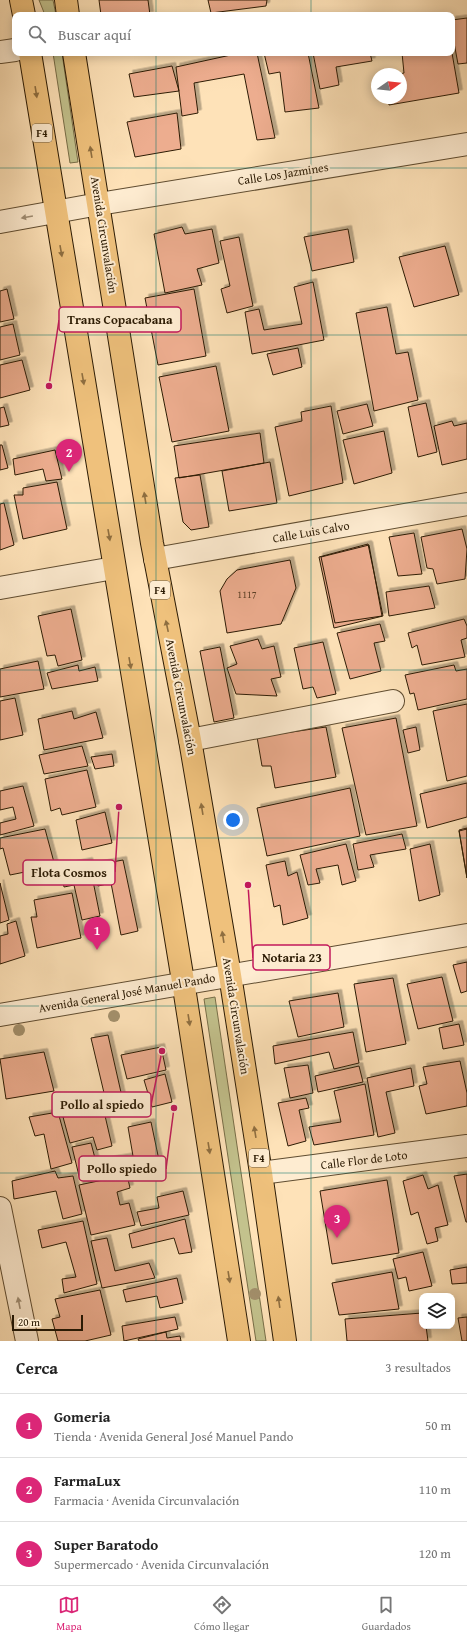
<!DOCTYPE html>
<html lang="es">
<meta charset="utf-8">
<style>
body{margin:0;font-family:"Gentium Book Plus",serif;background:#f2f2f2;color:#222}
.controls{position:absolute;right:12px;bottom:12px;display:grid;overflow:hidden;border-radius:8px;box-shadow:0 2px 10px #0003}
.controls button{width:36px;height:36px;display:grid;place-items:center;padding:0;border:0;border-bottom:1px solid #e0e0e0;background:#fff;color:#222;font:20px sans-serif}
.compass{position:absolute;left:371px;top:68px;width:36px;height:36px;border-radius:50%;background:#fff;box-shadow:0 2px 10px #0003;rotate:76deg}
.scale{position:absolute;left:12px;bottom:10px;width:71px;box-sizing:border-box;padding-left:4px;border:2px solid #2c1b04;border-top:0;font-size:11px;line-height:14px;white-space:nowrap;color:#2c1b04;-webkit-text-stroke:3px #feecd1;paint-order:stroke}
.you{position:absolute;left:233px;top:820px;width:14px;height:14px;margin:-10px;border:3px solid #fff;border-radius:50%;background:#1a73e8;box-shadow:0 0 0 6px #1a73e833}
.badge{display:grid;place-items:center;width:26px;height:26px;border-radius:50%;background:#db2777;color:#fff;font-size:13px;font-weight:700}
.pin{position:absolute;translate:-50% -33px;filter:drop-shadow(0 1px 2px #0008)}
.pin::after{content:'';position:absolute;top:21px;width:14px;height:12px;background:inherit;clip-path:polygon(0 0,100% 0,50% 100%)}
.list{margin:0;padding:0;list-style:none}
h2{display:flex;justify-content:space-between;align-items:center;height:52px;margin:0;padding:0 16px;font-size:17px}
h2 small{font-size:13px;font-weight:400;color:#767676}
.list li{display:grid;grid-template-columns:26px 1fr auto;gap:12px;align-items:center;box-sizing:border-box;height:64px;padding:0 16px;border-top:1px solid #e0e0e0}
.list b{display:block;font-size:15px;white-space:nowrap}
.list p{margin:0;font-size:13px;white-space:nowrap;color:#767676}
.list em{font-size:13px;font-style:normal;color:#767676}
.icon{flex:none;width:22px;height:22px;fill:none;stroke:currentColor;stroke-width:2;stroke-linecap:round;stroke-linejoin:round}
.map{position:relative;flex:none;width:467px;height:1341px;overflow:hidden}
.search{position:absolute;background:#fff;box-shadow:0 2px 10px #0003;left:12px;right:12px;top:12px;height:44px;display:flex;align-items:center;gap:10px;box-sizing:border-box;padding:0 14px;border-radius:8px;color:#767676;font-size:15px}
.sheet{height:244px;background:#fff}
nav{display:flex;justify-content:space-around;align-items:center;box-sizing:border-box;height:56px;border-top:1px solid #e0e0e0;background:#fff;font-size:11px;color:#767676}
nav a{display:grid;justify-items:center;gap:2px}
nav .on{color:#db2777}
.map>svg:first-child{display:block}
.green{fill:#c3c28d;stroke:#786e48}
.building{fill:#edad8f;stroke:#2c1b04;filter:url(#shadow)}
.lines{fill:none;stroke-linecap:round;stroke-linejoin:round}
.minor-casing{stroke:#604d31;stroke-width:24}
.highway-casing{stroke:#2c1b04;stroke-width:24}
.minor{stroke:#feecd1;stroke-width:22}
.highway{stroke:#efc17c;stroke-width:22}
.tree{fill:#a3906c}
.oneway{fill:#8e6e40}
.oneway2{fill:#a08e75}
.grid{fill:none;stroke:#0f766e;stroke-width:1;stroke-opacity:0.55}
.labels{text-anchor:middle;stroke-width:4;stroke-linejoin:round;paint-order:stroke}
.number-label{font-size:10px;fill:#5c4027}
.shield{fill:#feecd1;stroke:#6b5a42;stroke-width:1}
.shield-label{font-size:11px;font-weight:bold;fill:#2c1b04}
.street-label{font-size:12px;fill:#2c1b04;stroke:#feecd1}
.leader{fill:none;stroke:#c2185b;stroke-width:1.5}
.callout-dot{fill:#c2185b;stroke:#feecd1;stroke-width:1.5}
.callout{fill:#feecd1;stroke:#c2185b;stroke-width:1.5}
.callout-label{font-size:13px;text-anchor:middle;font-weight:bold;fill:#2c1b04}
</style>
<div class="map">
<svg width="467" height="1341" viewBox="0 0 467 1341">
<defs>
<filter id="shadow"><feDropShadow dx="3.5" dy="-3.5" stdDeviation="0" flood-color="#0004"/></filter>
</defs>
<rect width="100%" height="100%" fill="#fee2b8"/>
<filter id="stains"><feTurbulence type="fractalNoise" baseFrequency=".005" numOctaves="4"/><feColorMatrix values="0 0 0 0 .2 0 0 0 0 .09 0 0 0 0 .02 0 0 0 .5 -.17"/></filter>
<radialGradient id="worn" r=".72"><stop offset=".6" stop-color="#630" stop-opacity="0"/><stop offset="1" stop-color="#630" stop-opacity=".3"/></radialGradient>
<path class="green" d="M39 0H53L56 15H45Z
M53 53H62L78 162 70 163Z
M215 997 266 1341H256L204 999Z"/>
<path class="building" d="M99 0H148L150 15H101Z
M208 0H267L266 6 211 13Z
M467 18V63L458 64 452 32V20Z
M240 53H257L275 138 257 140 244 74 194 83 198 113 182 116 176 67Z
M264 53H308L319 108 285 112 280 72 269 74Z
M313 53H370L372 61 336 67 339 85 320 89Z
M402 53H452L459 93 389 105 388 98H401V74H399L404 73Z
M172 66 179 91 134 97 129 74Z
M177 113 181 149 135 157 127 122Z
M182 227 185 234 212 229 219 263 197 269 202 285 165 293 154 234Z
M348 229 354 262 312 271 304 237Z
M239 237 253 306 227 313 221 289 230 286 220 241Z
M445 246 459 295 414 307 399 257Z
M313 282 324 340 252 354 245 312 259 309 264 330 302 324 294 287Z
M7 289 14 319 0 322V291Z
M194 289 206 356 158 365 145 298Z
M387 307 396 354 408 352 418 400 374 411 356 313Z
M13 324 20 355 0 360V327Z
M298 348 302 367 273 375 267 354Z
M22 360 30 390 0 398V365Z
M216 366 229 431 172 442 159 377Z
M426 403 437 452 418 457 408 407Z
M367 404 373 426 343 434 337 411Z
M331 406 343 483 289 496 275 427 302 421 301 412Z
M4 407 9 425 0 427V408Z
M452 421 454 426 467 423V459L442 465 434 426Z
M384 431 392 473 354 484 343 440Z
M260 433 264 463 179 478 174 446Z
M0 445H2L8 468 0 470Z
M55 450 62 479 46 481 43 469 15 475 13 459Z
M270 462 277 503 229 511 222 471Z
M200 475 209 527 191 530 183 522 175 478Z
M57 482 67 529 23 539 14 495H23V488Z
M4 503 14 545 0 550V504Z
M462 529 467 549 465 579 437 584 433 569 427 568 421 537Z
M414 533 422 574 398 576 389 537Z
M368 544 383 616 334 628 319 557Z
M369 545 382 616 335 623 321 557Z
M290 560 296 588 281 624 227 633 220 591 227 579 237 570Z
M429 586 435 608 389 616 386 592Z
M71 609 82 660 58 666 55 655 47 656 38 616Z
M464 619 467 626V638L461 640 465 657 422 665 417 645 412 648 408 633Z
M380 624 385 641 374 643 381 671 350 679 337 633Z
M258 639 262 649 274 646 281 677 271 679 277 696 236 694 227 668 237 664 230 646Z
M323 642 336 694 317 698 313 687 303 689 294 648Z
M220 647 234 718 214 722 200 651Z
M38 661 44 689 0 697V669Z
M78 665 79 671 95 667 98 681 52 689 47 673Z
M454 665 456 671 467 669V699L418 710 414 693 410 694 405 675Z
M15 698 23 735 0 740V701Z
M467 704V776L447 781 433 711Z
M72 711 74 719 96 712 103 738 44 750 38 719Z
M396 718 417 826 366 835 342 728Z
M326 727 336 777 275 788 271 766H262L257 737Z
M416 727 420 750 408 753 403 730Z
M82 746 88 766 44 774 39 755Z
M112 754 114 766 95 769 91 757Z
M87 770 96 807 62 815 60 808 51 811 45 779Z
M467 783V817L427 828 420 794Z
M23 786 34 826 0 835V823L16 819 13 807 0 810V791Z
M350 788 360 836 267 856 257 808Z
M105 812 112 843 82 850 76 820Z
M467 828V878L459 830Z
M45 829 55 866 10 875 3 848 0 849V838Z
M467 829V878L459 831Z
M402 834 406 849 370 855 374 867 358 870 353 844Z
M346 844 356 881 342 885 338 865 316 869 320 883 308 885 300 855Z
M430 844 440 895 419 901 410 849Z
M123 860 138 931 121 935 111 883 98 886 95 865Z
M89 861 100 916 82 920 74 885 64 887 60 867Z
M285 861 288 876 297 872 308 918 283 925 280 905 274 907 266 865Z
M0 883 9 920 0 923Z
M72 893 81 938 37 948 31 917H37L34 900Z
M16 921 25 956 0 964V936L8 934 7 924Z
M467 962V991L461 993 453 965Z
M442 977 453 1021 418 1029 407 984Z
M393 978 406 1044 366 1052 354 984Z
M338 993 344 1027 298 1037 289 1001Z
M459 1024 464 1045 443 1049 439 1028Z
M353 1032 359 1063 334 1069 329 1052 275 1064 273 1046Z
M108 1035 125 1110 109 1114 91 1038Z
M161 1047 166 1070 127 1079 121 1055Z
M44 1052 54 1091 6 1099 0 1059Z
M460 1061 467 1093V1106L426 1114 419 1086 427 1084 423 1067Z
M308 1065 313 1093 290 1098 284 1068Z
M359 1066 363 1082 318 1092 315 1076Z
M411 1068 414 1086 386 1092 395 1133 378 1137 367 1078Z
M165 1074 172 1102 152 1107 144 1080Z
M365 1084 374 1135 314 1145 309 1127 341 1122 334 1091Z
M306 1098 309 1108 299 1110 306 1141 288 1146 278 1103Z
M103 1107 112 1146 97 1150 93 1137 70 1143 63 1117Z
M58 1112 72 1163 51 1169 44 1134 35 1136 29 1117Z
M151 1122 160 1165 80 1180 72 1147 91 1143 96 1162 133 1156 128 1127Z
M55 1171 58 1178 73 1176 82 1214 63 1219 56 1191 14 1199 12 1181Z
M467 1174V1222H466L454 1176Z
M127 1175 130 1188 117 1192 120 1205 129 1203 135 1225 91 1235 79 1185Z
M423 1175 428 1189 438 1185 448 1225 435 1228 438 1241 427 1244 418 1212 411 1215 403 1181Z
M387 1180 399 1253 332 1264 320 1191Z
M183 1191 189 1215 141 1226 137 1212 159 1208 157 1197Z
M185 1219 192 1252 179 1254 174 1238 132 1248 129 1234Z
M83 1221 97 1284 64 1293 62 1279 76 1277 66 1242 42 1248 38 1230Z
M107 1238 115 1271 149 1263 155 1278 102 1288 91 1241Z
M423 1252 432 1286 409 1291 406 1277 398 1279 393 1259Z
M467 1267V1283L452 1284 450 1270Z
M392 1272 399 1309 339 1315 332 1283Z
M177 1278 183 1303 160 1308 157 1296 126 1302 123 1290Z
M100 1290 111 1335 85 1341H58L52 1319 60 1317 55 1299Z
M422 1313V1326H426L428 1341H347L345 1319Z
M175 1317 178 1329 124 1341 122 1326Z
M467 1317V1341H462L458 1318Z
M166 1332 167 1338 180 1336 181 1341H139L138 1339Z"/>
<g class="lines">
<defs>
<path id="minor" d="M0 52 15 50
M0 222 99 204 467 144
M155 559 467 504
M0 588 114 568
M190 740 393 701
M0 1015C155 987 311 961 467 935
M261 1173 467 1146
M0 1208 27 1341"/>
<path id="highway" d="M21 0 24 15
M66 0 68 15
M30 53 183 981 239 1341
M74 53 152 543 190 740 230 975 261 1173 285 1341"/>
</defs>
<use href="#minor" class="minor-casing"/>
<use href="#highway" class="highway-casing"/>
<use href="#minor" class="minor"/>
<use href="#highway" class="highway"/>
</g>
<g class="tree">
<circle cx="114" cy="1016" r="6"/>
<circle cx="19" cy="1030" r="6"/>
<circle cx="255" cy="1294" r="6"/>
</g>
<defs><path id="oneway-solid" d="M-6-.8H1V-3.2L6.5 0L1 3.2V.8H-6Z"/></defs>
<g class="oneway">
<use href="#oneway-solid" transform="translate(36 92) rotate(81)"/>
<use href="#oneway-solid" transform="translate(91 152) rotate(-99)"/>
<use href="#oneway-solid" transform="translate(61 251) rotate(80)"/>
<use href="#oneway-solid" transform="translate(83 379) rotate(80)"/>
<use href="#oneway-solid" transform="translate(145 498) rotate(-99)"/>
<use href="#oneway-solid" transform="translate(109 535) rotate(80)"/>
<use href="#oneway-solid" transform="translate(167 626) rotate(-102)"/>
<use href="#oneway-solid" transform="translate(130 663) rotate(80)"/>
<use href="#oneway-solid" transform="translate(202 809) rotate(-99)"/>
<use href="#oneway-solid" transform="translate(223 937) rotate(-99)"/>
<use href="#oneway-solid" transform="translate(189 1020) rotate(81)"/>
<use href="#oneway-solid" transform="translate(255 1132) rotate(-99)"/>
<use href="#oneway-solid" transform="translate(209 1148) rotate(81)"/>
<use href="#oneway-solid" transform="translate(229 1277) rotate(81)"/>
<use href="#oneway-solid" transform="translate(279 1302) rotate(-98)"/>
</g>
<g class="oneway2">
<use href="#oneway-solid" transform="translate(27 217) rotate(170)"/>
<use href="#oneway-solid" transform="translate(19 1303) rotate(-101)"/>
</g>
<path class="grid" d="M156 0V15M311 0V15M156 53V1341M311 53V1341M0 168H467M0 335H467M0 503H467M0 670H467M0 838H467M0 1006H467M0 1173H467"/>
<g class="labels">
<g class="number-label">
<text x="247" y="598">1117</text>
</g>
<g class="shield">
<rect x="32" y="124" width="20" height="18" rx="3"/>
<rect x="150" y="581" width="20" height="18" rx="3"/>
<rect x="249" y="1149" width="20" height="18" rx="3"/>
</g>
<g class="shield-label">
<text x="42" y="137">F4</text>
<text x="160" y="594">F4</text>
<text x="259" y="1162">F4</text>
</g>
<g class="street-label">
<text transform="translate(283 174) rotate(-9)" y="4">Calle Los Jazmines</text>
<text transform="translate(104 235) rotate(81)" y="4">Avenida Circunvalación</text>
<text transform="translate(311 532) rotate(-10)" y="4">Calle Luis Calvo</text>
<text transform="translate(181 697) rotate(79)" y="4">Avenida Circunvalación</text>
<text transform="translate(127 993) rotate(-10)" y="4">Avenida General José Manuel Pando</text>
<text transform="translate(236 1016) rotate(81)" y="4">Avenida Circunvalación</text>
<text transform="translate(364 1160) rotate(-7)" y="4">Calle Flor de Loto</text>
</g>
</g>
<path class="leader" d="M49 386L59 320M119 807L115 872M248 885L253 958M162 1051L151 1105M174 1108L166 1169"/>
<g class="callout-dot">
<circle cx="49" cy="386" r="4"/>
<circle cx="119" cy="807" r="4"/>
<circle cx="248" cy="885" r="4"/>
<circle cx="162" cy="1051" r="4"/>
<circle cx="174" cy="1108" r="4"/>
</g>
<g class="callout">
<rect x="59" y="307" width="122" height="25" rx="4"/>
<rect x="23" y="860" width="92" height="25" rx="4"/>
<rect x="253" y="945" width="77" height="25" rx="4"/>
<rect x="52" y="1092" width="99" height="25" rx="4"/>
<rect x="79" y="1156" width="87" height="25" rx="4"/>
</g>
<g class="callout-label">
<text x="120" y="324">Trans Copacabana</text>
<text x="69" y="877">Flota Cosmos</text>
<text x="292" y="962">Notaria 23</text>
<text x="102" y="1109">Pollo al spiedo</text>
<text x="122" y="1173">Pollo spiedo</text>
</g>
<rect width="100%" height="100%" filter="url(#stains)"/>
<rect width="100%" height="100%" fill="url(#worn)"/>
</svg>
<div class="controls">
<button><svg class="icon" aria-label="layers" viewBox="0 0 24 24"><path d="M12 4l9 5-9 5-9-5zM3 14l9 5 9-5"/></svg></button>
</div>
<svg class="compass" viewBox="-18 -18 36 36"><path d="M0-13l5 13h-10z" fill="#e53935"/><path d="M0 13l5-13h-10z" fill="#767676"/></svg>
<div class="scale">20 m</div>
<div class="you"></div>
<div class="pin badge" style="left:97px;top:950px">1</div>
<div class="pin badge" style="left:69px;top:472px">2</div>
<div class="pin badge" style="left:337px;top:1238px">3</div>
<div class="search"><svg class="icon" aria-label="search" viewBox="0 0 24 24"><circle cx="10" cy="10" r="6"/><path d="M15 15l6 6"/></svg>Buscar aquí</div>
</div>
<section class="sheet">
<h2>Cerca<small>3 resultados</small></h2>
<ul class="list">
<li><span class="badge">1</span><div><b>Gomeria</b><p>Tienda · Avenida General José Manuel Pando</p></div><em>50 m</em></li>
<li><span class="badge">2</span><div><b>FarmaLux</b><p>Farmacia · Avenida Circunvalación</p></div><em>110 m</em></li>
<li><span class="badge">3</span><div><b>Super Baratodo</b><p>Supermercado · Avenida Circunvalación</p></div><em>120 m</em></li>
</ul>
</section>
<nav>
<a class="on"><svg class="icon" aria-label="map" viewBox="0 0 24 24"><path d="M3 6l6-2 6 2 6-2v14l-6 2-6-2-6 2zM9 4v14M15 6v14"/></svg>Mapa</a>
<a><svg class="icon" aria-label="directions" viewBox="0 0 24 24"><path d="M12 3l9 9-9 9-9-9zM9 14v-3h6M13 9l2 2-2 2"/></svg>Cómo llegar</a>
<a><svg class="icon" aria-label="saved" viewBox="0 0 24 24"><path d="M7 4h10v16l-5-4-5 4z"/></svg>Guardados</a>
</nav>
